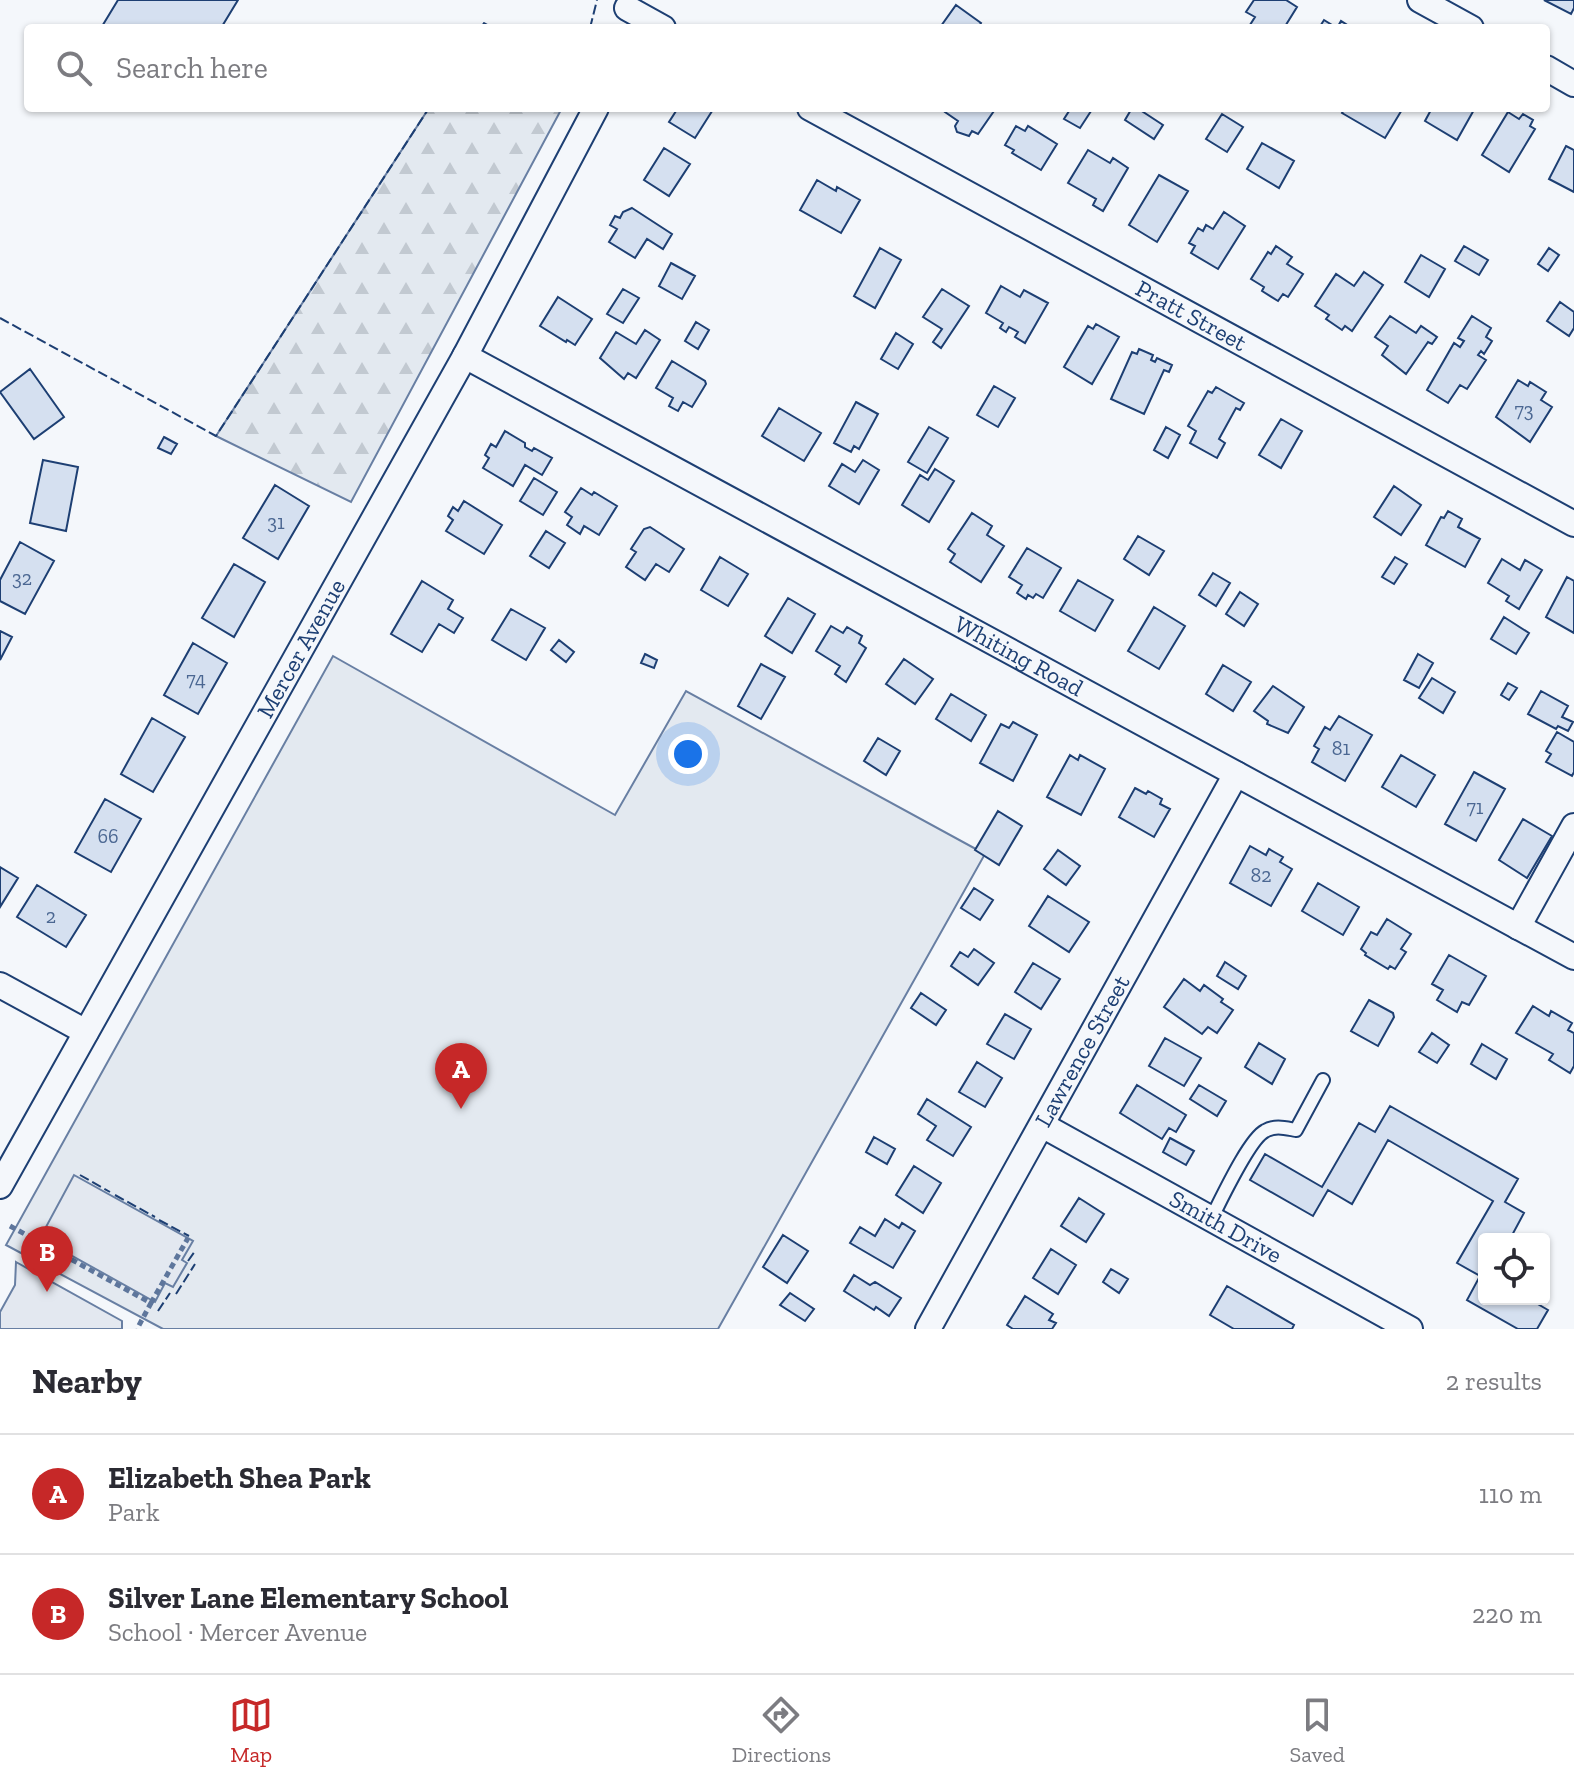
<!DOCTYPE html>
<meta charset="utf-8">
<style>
body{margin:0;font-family:"Zilla Slab",serif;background:#f2f2f3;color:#2b2b33}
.controls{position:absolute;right:24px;bottom:24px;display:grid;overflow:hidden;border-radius:8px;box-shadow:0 2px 6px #0004}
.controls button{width:72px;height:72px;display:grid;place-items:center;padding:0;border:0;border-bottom:2px solid #e1e1e2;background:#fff;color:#2b2b33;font:40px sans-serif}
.you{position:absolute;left:688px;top:754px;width:28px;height:28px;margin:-20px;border:6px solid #fff;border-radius:50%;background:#1a73e8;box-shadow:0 0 0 12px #1a73e833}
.badge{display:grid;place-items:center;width:52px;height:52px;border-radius:50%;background:#c62828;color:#fff;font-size:26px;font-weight:700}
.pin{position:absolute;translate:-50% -66px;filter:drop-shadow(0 2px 4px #0008)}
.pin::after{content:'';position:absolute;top:42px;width:28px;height:24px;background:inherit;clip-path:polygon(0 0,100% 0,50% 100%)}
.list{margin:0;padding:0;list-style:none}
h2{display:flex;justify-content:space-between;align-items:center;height:104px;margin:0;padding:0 32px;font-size:34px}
h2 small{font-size:26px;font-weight:400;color:#7c7c81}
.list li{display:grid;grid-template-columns:52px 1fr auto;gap:24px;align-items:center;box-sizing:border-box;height:120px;padding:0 32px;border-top:2px solid #e1e1e2}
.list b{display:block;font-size:30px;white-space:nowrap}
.list p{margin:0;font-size:26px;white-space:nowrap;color:#7c7c81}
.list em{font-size:26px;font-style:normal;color:#7c7c81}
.icon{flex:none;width:44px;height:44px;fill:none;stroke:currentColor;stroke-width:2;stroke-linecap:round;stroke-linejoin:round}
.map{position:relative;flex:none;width:1574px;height:1329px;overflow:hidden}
.search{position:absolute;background:#fff;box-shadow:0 2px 6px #0004;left:24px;right:24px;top:24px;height:88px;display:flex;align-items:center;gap:20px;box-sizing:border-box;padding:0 28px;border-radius:8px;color:#7c7c81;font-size:30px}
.sheet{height:344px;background:#fff}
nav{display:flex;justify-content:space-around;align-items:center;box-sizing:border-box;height:112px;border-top:2px solid #e1e1e2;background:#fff;font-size:22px;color:#7c7c81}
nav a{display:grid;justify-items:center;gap:4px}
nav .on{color:#c62828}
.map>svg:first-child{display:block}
.green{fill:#e3e9f0;stroke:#687fa3;stroke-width:2}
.forest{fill:url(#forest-firs);stroke:#687fa3;stroke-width:2}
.parking{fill:#e3e8f0;stroke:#687fa3;stroke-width:2}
.building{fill:#d5e0f0;stroke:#1d3f73;stroke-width:2}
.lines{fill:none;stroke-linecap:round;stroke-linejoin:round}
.lane-casing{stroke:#1d3f73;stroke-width:16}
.street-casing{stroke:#1d3f73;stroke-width:28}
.path{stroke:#5e769c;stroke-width:5;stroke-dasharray:6 4;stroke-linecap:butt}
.lane{stroke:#f4f7fb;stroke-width:12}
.street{stroke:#f4f7fb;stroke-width:24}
.fence{stroke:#1d3f73;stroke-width:2;stroke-dasharray:10 4;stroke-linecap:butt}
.labels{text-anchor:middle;stroke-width:6;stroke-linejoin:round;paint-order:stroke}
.number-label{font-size:20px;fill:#4b6792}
.street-label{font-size:24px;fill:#1d3f73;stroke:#f4f7fb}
</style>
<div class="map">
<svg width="1574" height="1329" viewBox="0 0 1574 1329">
<defs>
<pattern id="forest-firs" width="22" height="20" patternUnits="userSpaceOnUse" patternTransform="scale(2)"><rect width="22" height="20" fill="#e3e9f0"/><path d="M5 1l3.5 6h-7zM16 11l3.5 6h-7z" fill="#c2c9d1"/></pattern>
</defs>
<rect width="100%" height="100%" fill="#f4f7fb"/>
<path class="green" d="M333 656 615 815 686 691 985 854 718 1329H163L6 1245Z"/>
<path class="forest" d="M429 108H562L351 502 216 436Z"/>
<path class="parking" d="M74 1175 193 1241 182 1260 187 1263 173 1287 165 1283 155 1302 40 1238Z
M16 1262 122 1321V1329H0V1312L15 1285Z"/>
<path class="building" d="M118 0H238L221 28H101Z
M1254 0H1286L1297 7 1284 28H1248L1255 17 1246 12Z
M1544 0H1574V8L1571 14Z
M956 5 981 23 978 28H944L941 26Z
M1324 20 1337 28 1341 21 1352 28H1319Z
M678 108H714L695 138 669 122Z
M948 108H996L978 134 972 131 969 136 957 132 955 126 958 121 945 112Z
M1071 108H1093L1080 128 1064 119Z
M1132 108H1137L1163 125 1154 139 1125 120Z
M1345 108H1403L1385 138 1342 113Z
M1432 108H1475L1457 140 1425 121Z
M1508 112 1519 119 1523 114 1533 120 1530 126 1535 129 1509 172 1482 155Z
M1222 114 1243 127 1227 152 1206 139Z
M1016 126 1025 131 1028 126 1057 144 1041 170 1012 153 1014 150 1005 145Z
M1262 143 1294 161 1279 188 1247 169Z
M1566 146 1574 150V192L1549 179Z
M664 148 690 164 669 196 644 180Z
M1088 150 1110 163 1113 158 1128 168 1103 211 1093 205 1096 199 1068 183Z
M1159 175 1188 191 1157 242 1129 225Z
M817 180 836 191 837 187 860 200 841 233 800 210Z
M632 208 672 234 663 249 647 239 635 258 609 242 617 229 610 225 615 216 620 218 623 212Z
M1224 212 1245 226 1218 269 1191 253 1195 246 1189 243 1198 228 1203 231 1206 225 1213 229Z
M1276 246 1292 257 1287 264 1303 274 1288 297 1283 294 1278 301 1262 291 1264 287 1251 279 1268 252 1271 254Z
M1464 246 1488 260 1479 275 1455 261Z
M880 248 901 260 875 308 854 296Z
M1549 248 1559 255 1548 271 1538 264Z
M1421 255 1445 269 1429 297 1405 282Z
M671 263 695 276 682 299 659 286Z
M1364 272 1383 285 1352 331 1345 326 1342 330 1326 319 1329 315 1315 306 1336 274 1354 286Z
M1001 286 1020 297 1024 290 1048 303 1025 343 1015 337 1018 332 1009 327 1006 332 1000 328 1003 323 986 313Z
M623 289 639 298 623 323 607 314Z
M942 289 969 306 941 348 933 342 942 329 923 317Z
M558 297 592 319 575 345 567 340 566 342 540 326Z
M1560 302 1574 312V328L1569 336 1547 321Z
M1390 316 1416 333 1421 326 1437 337 1432 344 1428 342 1406 374 1382 355 1388 346 1375 337Z
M1472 316 1491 328 1486 337 1492 341 1484 354 1481 351 1478 355 1486 360 1467 389 1460 385 1448 403 1427 390 1454 343 1460 347 1464 341 1458 338Z
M696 322 709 330 698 349 685 341Z
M1096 324 1119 337 1092 384 1064 367 1088 326 1093 329Z
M645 330 660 340 636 378 628 373 624 379 600 358 616 332 636 344Z
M896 333 913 344 898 369 881 359Z
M1139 349 1153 355 1151 360 1155 362 1157 358 1172 365 1169 372 1164 370 1144 414 1111 399 1132 352 1137 354Z
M672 361 705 381 706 384 692 407 683 402 678 411 669 406 673 398 656 388Z
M30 369 64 417 34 439 0 392Z
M1518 380 1528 386 1530 382 1546 392 1541 400 1552 407 1530 442 1496 417Z
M994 386 1015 398 998 427 977 415Z
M1216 387 1244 403 1240 410 1236 408 1219 439 1225 443 1217 458 1190 443 1196 431 1188 426 1208 391 1212 393Z
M856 402 878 414 859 449 854 446 851 452 834 443Z
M779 408 821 433 804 461 762 436Z
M1281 419 1302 431 1281 468 1259 455Z
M929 427 948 438 927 473 908 462Z
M1166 427 1180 435 1168 458 1154 450Z
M505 431 525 443V447L532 451 534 448 552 458 542 475 525 465 513 486 483 468 489 458 485 455 491 444 496 447Z
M164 437 177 444 171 454 158 448Z
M43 460 78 467 66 531 30 523Z
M863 460 879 470 859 504 829 486 842 464 855 472Z
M935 469 954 481 929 522 902 505 920 475 928 480Z
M534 478 557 492 543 515 520 501Z
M275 485 309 506 278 559 243 538Z
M1394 486 1421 505 1401 535 1374 517Z
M581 488 592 495 594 492 617 506 599 535 584 526 580 534 567 525 572 517 565 512Z
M464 501 502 525 484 554 446 531 453 520 448 516 453 507 458 511Z
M1448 511 1462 519 1458 527 1480 539 1465 567 1426 545 1441 517 1444 518Z
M972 513 992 526 987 535 1004 546 981 582 950 562 955 554 948 549Z
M650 527 684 549 669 572 656 564 645 580 626 567 636 552 631 549 644 529Z
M546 531 565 543 549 568 530 556Z
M1138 536 1164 551 1149 575 1124 559Z
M20 542 54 561 25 614 0 601V580Z
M1027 548 1061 568 1043 598 1036 594 1033 598 1028 595 1026 599 1017 593 1022 585 1009 577Z
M720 557 748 574 728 606 701 590Z
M1395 557 1407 564 1394 584 1382 577Z
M1502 559 1520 570 1525 560 1542 570 1519 609 1506 601 1509 596 1488 583Z
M234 564 265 582 234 637 202 618Z
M1213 573 1230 583 1216 606 1199 595Z
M1567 577 1574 581V633L1546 617Z
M1078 580 1113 600 1095 631 1060 611Z
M422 581 453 600 448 609 463 618 454 633 439 624 422 652 391 634Z
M1240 592 1258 604 1244 626 1226 614Z
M788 598 815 614 792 653 765 636Z
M1154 607 1185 626 1159 669 1128 651Z
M511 609 545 628 526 660 492 640Z
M1504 617 1529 633 1516 654 1491 639Z
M831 626 843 633 847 627 862 636 859 643 866 648 846 682 835 674 840 666 816 651Z
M0 631 12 637 0 660Z
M559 640 574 652 566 662 551 650Z
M193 643 227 663 198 714 164 695Z
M645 654 657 660 654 668 641 663Z
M1418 654 1433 663 1419 688 1404 680Z
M904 659 933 679 915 704 886 684Z
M761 664 785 677 761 719 738 706Z
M1223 665 1251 682 1233 711 1206 694Z
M1432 678 1455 692 1443 713 1419 698Z
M1508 683 1517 688 1509 700 1501 695Z
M1273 686 1304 707 1288 733 1267 724 1268 721 1254 711Z
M1541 691 1568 706 1562 717 1573 722 1568 731 1558 726 1556 729 1528 714Z
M951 694 986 715 971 741 936 719Z
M1339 716 1372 735 1345 781 1312 762 1319 749 1314 746 1325 727 1330 730Z
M152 718 185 737 153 792 121 774Z
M1013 722 1037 735 1013 781 980 763 1001 724 1009 728Z
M1557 732 1574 742V772L1572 776 1546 762 1551 754 1546 751Z
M878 738 900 751 886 775 864 761Z
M1070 755 1078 760 1080 755 1105 769 1081 815 1047 797Z
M1401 755 1435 775 1416 807 1382 787Z
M1474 772 1505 789 1476 841 1445 824Z
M1135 788 1146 794 1148 791 1162 799 1160 804 1170 809 1154 837 1119 817Z
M105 799 141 819 111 872 75 852Z
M998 811 1022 826 999 865 975 850Z
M1523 819 1552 836 1527 878 1499 860Z
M1250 846 1266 855 1269 849 1283 857 1280 862 1292 869 1271 906 1230 883Z
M1058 850 1080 866 1066 885 1044 869Z
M0 867 18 878 0 907Z
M1318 883 1359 907 1343 935 1302 911Z
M37 885 86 915 66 947 17 917Z
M974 888 993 900 980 920 961 908Z
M1048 896 1089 922 1069 952 1029 926Z
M1387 919 1411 934 1401 949 1406 952 1395 969 1390 966 1388 969 1365 955 1366 953 1361 949 1371 932 1377 935Z
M974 949 994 963 978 985 951 966 960 952 968 957Z
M1449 955 1486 976 1469 1005 1462 1002 1457 1012 1437 1000 1443 990 1432 984Z
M1225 962 1246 976 1238 989 1217 976Z
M1033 963 1060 979 1041 1009 1015 992Z
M1184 979 1200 991 1204 985 1223 999 1221 1002 1233 1010 1217 1033 1208 1027 1202 1034 1164 1007Z
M921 993 946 1010 936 1025 911 1008Z
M1369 1000 1393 1013 1394 1017 1378 1046 1351 1031Z
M1533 1006 1549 1016 1551 1011 1572 1023 1568 1030 1574 1033V1066L1570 1073 1549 1060 1553 1054 1516 1033Z
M1005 1014 1031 1029 1014 1059 987 1044Z
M1432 1033 1449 1045 1437 1063 1419 1052Z
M1165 1038 1201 1058 1184 1086 1149 1066Z
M1259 1043 1285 1059 1272 1084 1245 1067Z
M1482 1044 1507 1059 1496 1079 1471 1064Z
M977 1062 1002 1078 985 1107 959 1092Z
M1137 1085 1186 1115 1176 1132 1169 1128 1162 1139 1120 1113Z
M1199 1085 1226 1101 1217 1116 1190 1099Z
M927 1099 971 1127 953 1156 927 1140 936 1126 918 1114Z
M1390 1106 1518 1179 1505 1202 1524 1213 1510 1239H1484V1299H1529L1548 1310 1537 1329H1518L1467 1300 1480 1276 1457 1263 1493 1201 1388 1140 1352 1204 1328 1190 1313 1216 1250 1180 1265 1154 1322 1187 1359 1123 1375 1132Z
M874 1137 895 1149 887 1164 866 1152Z
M1170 1138 1194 1151 1186 1165 1163 1152Z
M914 1166 941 1183 923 1213 896 1195Z
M1079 1198 1104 1214 1086 1242 1061 1226Z
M885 1219 899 1228 902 1223 915 1231 893 1268 850 1243 860 1227 875 1236Z
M783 1235 808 1251 787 1283 763 1267Z
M1051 1249 1076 1265 1058 1294 1033 1278Z
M1111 1269 1128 1279 1119 1293 1103 1282Z
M854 1275 870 1285 875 1282 901 1298 889 1316 876 1307 874 1310 844 1291Z
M1227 1286 1294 1325 1292 1329H1234L1210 1315Z
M790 1293 814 1309 805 1321 780 1305Z
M1025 1296 1053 1314 1049 1320 1056 1323 1052 1329H1013L1007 1325Z"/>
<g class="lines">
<defs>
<path id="lane" d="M1211 1219C1221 1200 1249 1139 1265 1131 1275 1125 1285 1128 1296 1130L1323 1080"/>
<g id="street">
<path d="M1420 0 1471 28"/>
<path d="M627 8 663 28"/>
<path d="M1546 68 1574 84"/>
<path id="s1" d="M810 108 1574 524"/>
<path id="s2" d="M465 356 1574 957"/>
<path d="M1518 927 1574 826"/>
<path d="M0 985 86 1032"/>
<path id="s3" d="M1042 1125 1410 1329"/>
<path id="s4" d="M0 1186 465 356 596 108"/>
<path id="s5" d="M928 1329 1236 774"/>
</g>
</defs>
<use href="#lane" class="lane-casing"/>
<use href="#street" class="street-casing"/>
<path class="path" d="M10 1226 151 1303 137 1329
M151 1303 188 1238"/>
<use href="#lane" class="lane"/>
<use href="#street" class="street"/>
<path class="fence" d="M481 28 484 23 493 28
M590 28 597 0
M0 318 216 436 429 108
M80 1175 110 1192
M115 1195 155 1217
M159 1220 189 1236
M188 1261 195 1251
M176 1294 195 1264
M158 1311 170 1293"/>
</g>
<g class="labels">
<g class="number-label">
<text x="1524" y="417">73</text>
<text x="276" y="529">31</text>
<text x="22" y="585">32</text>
<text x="196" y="686">74</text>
<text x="1341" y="755">81</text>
<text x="1475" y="814">71</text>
<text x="108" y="843">66</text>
<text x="1261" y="882">82</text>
<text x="51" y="923">2</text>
</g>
<g class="street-label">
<text dy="8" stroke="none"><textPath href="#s1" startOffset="434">Pratt Street</textPath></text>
<text dy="8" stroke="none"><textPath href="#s4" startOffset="616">Mercer Avenue</textPath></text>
<text dy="8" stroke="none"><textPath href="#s2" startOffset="630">Whiting Road</textPath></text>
<text dy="8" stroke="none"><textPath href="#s5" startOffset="318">Lawrence Street</textPath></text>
<text dy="8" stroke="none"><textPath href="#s3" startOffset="210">Smith Drive</textPath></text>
</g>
</g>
</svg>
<div class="controls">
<button><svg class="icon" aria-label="locate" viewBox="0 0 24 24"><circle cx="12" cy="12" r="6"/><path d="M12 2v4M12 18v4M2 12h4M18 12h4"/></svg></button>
</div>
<div class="you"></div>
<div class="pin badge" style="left:461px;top:1109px">A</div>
<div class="pin badge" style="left:47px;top:1292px">B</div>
<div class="search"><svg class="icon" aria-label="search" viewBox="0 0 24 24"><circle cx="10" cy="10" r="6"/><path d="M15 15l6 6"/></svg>Search here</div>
</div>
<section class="sheet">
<h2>Nearby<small>2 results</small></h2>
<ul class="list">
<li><span class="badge">A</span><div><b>Elizabeth Shea Park</b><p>Park</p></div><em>110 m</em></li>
<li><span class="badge">B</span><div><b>Silver Lane Elementary School</b><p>School · Mercer Avenue</p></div><em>220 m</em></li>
</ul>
</section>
<nav>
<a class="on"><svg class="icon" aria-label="map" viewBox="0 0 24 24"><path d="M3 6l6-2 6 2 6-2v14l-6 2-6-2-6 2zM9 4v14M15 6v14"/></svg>Map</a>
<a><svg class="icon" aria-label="directions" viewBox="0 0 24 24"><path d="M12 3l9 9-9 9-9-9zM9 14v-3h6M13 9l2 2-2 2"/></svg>Directions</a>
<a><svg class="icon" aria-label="saved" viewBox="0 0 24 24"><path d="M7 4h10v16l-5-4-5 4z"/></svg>Saved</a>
</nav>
